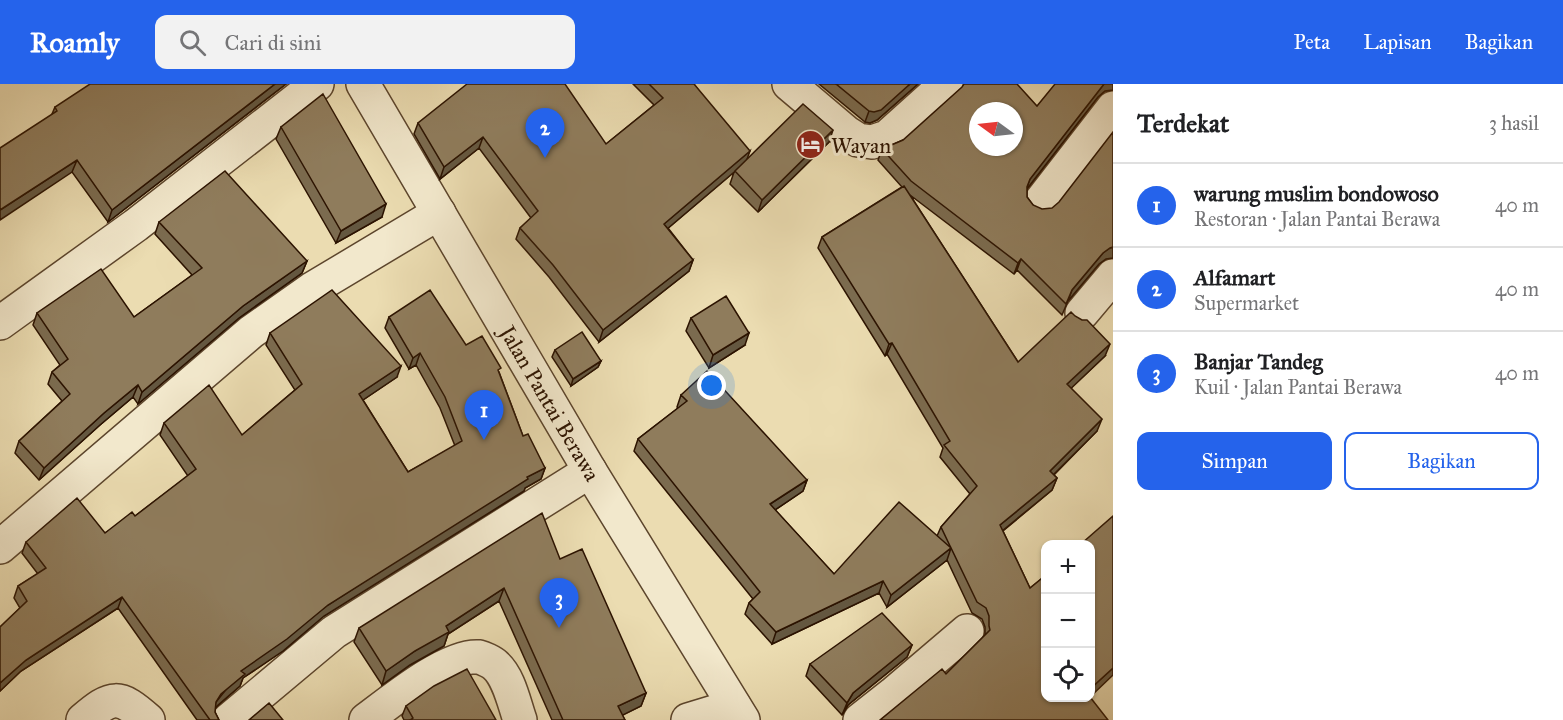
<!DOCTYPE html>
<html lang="id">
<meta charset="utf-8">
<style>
body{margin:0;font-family:"IM FELL Great Primer",serif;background:#f2f2f2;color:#202124}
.controls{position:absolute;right:18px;bottom:18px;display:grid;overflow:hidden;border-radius:12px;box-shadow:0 2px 4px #0004}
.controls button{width:54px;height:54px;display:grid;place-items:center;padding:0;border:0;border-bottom:2px solid #e0e0e0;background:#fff;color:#202124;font:30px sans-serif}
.compass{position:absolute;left:969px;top:18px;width:54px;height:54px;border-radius:50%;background:#fff;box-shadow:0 2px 4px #0004;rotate:285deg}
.you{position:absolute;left:712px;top:302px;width:21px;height:21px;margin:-15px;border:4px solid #fff;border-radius:50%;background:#1a73e8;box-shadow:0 0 0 9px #1a73e833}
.badge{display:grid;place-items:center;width:39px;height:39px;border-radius:50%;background:#2563eb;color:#fff;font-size:20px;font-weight:700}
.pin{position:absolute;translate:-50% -50px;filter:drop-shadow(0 2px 3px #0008)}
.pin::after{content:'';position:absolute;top:32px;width:21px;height:18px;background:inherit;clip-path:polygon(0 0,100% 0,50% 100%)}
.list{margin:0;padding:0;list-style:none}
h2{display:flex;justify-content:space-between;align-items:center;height:78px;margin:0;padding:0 24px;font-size:26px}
h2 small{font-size:20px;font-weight:400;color:#757577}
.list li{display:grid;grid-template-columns:39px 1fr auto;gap:18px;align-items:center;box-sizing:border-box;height:84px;padding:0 24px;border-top:2px solid #e0e0e0}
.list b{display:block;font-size:22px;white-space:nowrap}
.list p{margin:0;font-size:20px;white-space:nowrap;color:#757577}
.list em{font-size:20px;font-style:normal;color:#757577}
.actions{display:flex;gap:12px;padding:18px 24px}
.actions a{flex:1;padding:14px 0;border:2px solid #2563eb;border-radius:12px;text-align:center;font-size:21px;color:#2563eb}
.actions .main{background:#2563eb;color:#fff}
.icon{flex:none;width:33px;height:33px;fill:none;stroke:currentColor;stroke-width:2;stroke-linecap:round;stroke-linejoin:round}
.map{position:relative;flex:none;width:1113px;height:636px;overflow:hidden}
header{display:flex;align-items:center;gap:36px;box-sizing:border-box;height:84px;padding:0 30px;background:#2563eb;color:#fff}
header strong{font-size:28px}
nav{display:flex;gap:33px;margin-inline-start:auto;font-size:21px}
.search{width:420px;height:54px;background:#f2f2f2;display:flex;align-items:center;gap:15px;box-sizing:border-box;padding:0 21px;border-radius:12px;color:#757577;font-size:22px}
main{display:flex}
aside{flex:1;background:#fff}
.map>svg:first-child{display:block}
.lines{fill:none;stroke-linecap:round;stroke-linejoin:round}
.minor-casing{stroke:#5c452c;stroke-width:36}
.minor{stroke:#f2e8cc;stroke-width:33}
.wall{fill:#7b6b4f;stroke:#2c1300;stroke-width:1.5}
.shaded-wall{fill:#645740;stroke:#2c1300;stroke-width:1.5}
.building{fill:#8f7c5c;stroke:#2c1300;stroke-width:1.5;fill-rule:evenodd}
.labels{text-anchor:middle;stroke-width:6;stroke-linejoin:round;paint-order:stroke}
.poi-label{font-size:22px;fill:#2c1300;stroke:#f2e8cc;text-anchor:start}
.street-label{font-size:22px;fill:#2c1300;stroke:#f2e8cc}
</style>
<header>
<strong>Roamly</strong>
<div class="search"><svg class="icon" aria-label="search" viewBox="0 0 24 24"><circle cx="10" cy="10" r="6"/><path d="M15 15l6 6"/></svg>Cari di sini</div>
<nav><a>Peta</a><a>Lapisan</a><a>Bagikan</a></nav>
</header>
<main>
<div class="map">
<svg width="1113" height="636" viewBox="0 0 1113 636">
<rect width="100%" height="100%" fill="#ebdcb1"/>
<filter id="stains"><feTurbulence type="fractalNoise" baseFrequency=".00333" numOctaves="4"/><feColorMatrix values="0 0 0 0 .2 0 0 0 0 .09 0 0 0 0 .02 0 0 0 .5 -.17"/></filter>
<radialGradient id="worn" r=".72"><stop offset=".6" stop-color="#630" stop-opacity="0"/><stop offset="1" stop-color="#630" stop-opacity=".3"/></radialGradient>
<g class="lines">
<defs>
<g id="minor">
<path id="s1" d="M363 0 590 387 743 636"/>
<path d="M789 0 847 49 858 56 872 58 887 53 946 0"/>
<path d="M1041 117 1113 24"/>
<path d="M1082 229 1113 192"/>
<path d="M0 239 136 141 317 0"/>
<path d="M0 463 251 248 312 205 439 129"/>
<path d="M83 636C112 611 119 610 148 636"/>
<path d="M229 636 334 548 590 387"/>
<path d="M366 636C390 618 448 570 479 573 483 574 492 578 495 581 509 593 514 619 520 636"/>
<path d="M688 636 734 622"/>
<path d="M860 636 893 610 967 547"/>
</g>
</defs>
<use href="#minor" class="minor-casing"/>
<use href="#minor" class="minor"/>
</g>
<path class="wall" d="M286 0 108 138 72 88 52 30 55 23Z
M633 0H694L747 75 829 58 758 128 730 100 734 88 668 144 693 176 689 187 599 258 549 193 516 155 520 144 531 134 479 64 440 95 414 50 418 39 606 60 654 21Z
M819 0H918L877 36 870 39 865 38Z
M1113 0V6L1105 7 1098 13 1027 105V113L1033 121 1106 175 1099 180 1068 217 1062 231 1017 186 1014 190 910 111 1018 278 1105 272 1071 304 1097 347 1054 391 1057 394 1052 406 1003 447 1030 504 1046 491 946 590 985 551V543L982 535 972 529 947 476 887 523 879 509 772 560 745 530 749 519 753 515 634 367 638 355 678 324 677 323 681 311 807 396 803 407 775 426 834 490 937 452 941 443 970 410 940 373 943 364 887 270 885 272 818 164 822 153 902 103 878 76 882 65 903 56 1037 22Z
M281 43 382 133 336 159 276 55Z
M159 138 307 177 302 189 239 234 138 320 133 313 100 341 39 396 15 369 19 357 62 317 48 300 52 288 60 281 33 241 37 229 134 233 192 191 155 150Z
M389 233 466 261 499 288 523 352 545 384 541 395 525 404 524 407 324 532 283 567 243 594 240 602 215 624V628L219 636H197L118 524 21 587 0 607V543L20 524 14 514 18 502 38 490 22 469 26 458 105 449 135 432 188 392 160 351 164 339 242 351 295 306 266 261 270 249 397 293 363 316 408 388 455 362 440 324 416 281 409 285 385 244Z
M691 234 745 261 709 284 686 247Z
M555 266 601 277 598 283 571 302 552 273Z
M560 475 646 609 641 622 622 631 625 636H552L499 517 448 550 444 562 410 581 382 601 354 558 359 544Z
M912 561 907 573 848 621 842 631 806 592 810 580Z
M406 622 496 636H404L402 632Z"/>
<path class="shaded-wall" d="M275 0H286L108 138 112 126Z
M910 0H918L877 36 870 39 865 38 869 27Z
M1104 0H1113V6L1105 7 1098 13 1026 106 1023 114 1030 95Z
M833 46 829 58 758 128 762 116Z
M483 53 479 64 440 95 444 83Z
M750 67 746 78 660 151 664 140Z
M77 76 72 88 0 136V126Z
M386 120 382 133 336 159 341 147Z
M1113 163V174L1106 175 1099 180 1068 217 1072 206 1103 169 1110 164Z
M1021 175 1017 186 1014 190 1018 179Z
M693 176 689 187 599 258 603 246Z
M307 177 302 189 239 234 138 320 142 308 243 222Z
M749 249 745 261 709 284 713 271Z
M892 259 887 270 885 272 889 260Z
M1110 260 1105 272 1063 312 1067 300Z
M420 269 416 281 409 285 413 274Z
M601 277 598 283 571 302 573 295Z
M401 282 397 293 354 322 359 310Z
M138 301 133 313 100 341 39 396 44 384 104 329Z
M1102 335 1097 347 1046 398 1050 387Z
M545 384 541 395 525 404 524 407 324 532 283 567 243 594 240 602 217 622 212 629 216 618 241 587 328 521 527 393Z
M1057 394 1052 406 996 452 1000 441Z
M807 396 803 407 766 432 770 420Z
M951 464 947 476 887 523 891 511Z
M883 497 879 509 772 560 776 548Z
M504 504 499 517 448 550 444 562 410 581 382 601 386 587 415 567 446 542Z
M122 513 118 524 21 587 0 607V599L26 576Z
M912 561 907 573 848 621 842 631 847 619 853 609Z
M1113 584V591L1090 613V605Z
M646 609 641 622 613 636 618 622Z"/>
<path class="building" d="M90 0H275L112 126 77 76 0 126V64L57 27 55 23Z
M467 0H565L606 60 663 14 649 0H694L750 67 664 140 693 176 603 246 553 181 520 144 538 127 483 53 444 83 418 39Z
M836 0H910L881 26 874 28 869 27Z
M964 0H1017L1037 22 1055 0H1104L1030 95 1027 103V113L1033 121 1042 125 1052 124 1059 118 1113 48V163L1110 164 1103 169 1072 206 1066 220 1021 175 1018 179 911 97 882 65 903 56 962 3ZM978 27H1014V63H978Z
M323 10 386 120 341 147 281 43Z
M803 20 833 46 762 116 735 87Z
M225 87 307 177 243 222 142 308 138 301 104 329 44 384 19 357 70 310 52 288 68 275 37 229 101 185 134 233 202 184 159 138Z
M904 102 1018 278 1071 228 1075 232 1082 236H1087L1110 260 1067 300 1102 335 1050 387 1057 394 1000 441 1030 504 1046 491V614H1090V613L1108 636H880L942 585 946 590 990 546 989 542V532L986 524 977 518 951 464 891 511 883 497 776 548 749 519 760 508 638 355 687 317 681 311 707 287 807 396 770 420 834 490 899 418 951 464 941 443 977 402 944 361 950 357 892 259 889 260 822 153Z
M332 206 401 282 359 310 408 388 462 357 445 313 420 269 413 274 389 233 430 206 466 261 482 252 501 284 498 286 523 352 528 350 545 384 527 393 528 395 328 521 287 555 241 587 245 590 221 610 216 618 215 628 219 636H210L122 513 26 576 0 599V543L27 517 18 502 46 484 26 458 77 414 105 449 132 428 135 432 196 385 164 339 209 301 242 351 302 300 270 249Z
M726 212 749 249 713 271 691 234Z
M582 248 601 277 573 295 555 266Z
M542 429 560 475 582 465 646 609 618 622 625 636H563L504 504 446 542 449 548 415 567 386 587 359 544Z
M1113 432V584L1090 605V460H1081Z
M882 529 912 561 853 609 847 619 810 580Z
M467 585 496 636H410L413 634 406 622 434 602Z
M269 619 283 636H249Z"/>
<defs>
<symbol id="hotel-disc" viewBox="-11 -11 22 22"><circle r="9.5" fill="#8f2418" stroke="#f2e8cc"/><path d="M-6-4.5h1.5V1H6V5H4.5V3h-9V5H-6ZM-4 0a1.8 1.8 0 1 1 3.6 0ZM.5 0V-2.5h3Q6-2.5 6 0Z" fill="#fff"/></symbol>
</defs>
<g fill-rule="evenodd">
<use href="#hotel-disc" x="794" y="44" width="33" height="33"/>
</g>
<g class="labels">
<g class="poi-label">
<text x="831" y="69">Wayan</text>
</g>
<g class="street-label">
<text dy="8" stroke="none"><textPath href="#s1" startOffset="370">Jalan Pantai Berawa</textPath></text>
</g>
</g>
<rect width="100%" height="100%" filter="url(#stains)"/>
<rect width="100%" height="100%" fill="url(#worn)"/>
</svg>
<div class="controls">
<button>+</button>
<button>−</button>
<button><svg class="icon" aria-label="locate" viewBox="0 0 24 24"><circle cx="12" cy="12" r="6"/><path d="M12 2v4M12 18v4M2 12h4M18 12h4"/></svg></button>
</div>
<svg class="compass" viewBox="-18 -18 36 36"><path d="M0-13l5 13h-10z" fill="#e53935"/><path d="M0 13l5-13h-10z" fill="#757577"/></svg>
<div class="you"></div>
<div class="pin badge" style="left:484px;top:356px">1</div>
<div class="pin badge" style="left:545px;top:74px">2</div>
<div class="pin badge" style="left:559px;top:544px">3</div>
</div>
<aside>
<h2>Terdekat<small>3 hasil</small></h2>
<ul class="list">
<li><span class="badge">1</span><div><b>warung muslim bondowoso</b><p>Restoran · Jalan Pantai Berawa</p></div><em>40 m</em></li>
<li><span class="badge">2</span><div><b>Alfamart</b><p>Supermarket</p></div><em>40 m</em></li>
<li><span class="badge">3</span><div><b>Banjar Tandeg</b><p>Kuil · Jalan Pantai Berawa</p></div><em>40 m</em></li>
</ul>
<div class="actions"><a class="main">Simpan</a><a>Bagikan</a></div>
</aside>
</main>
